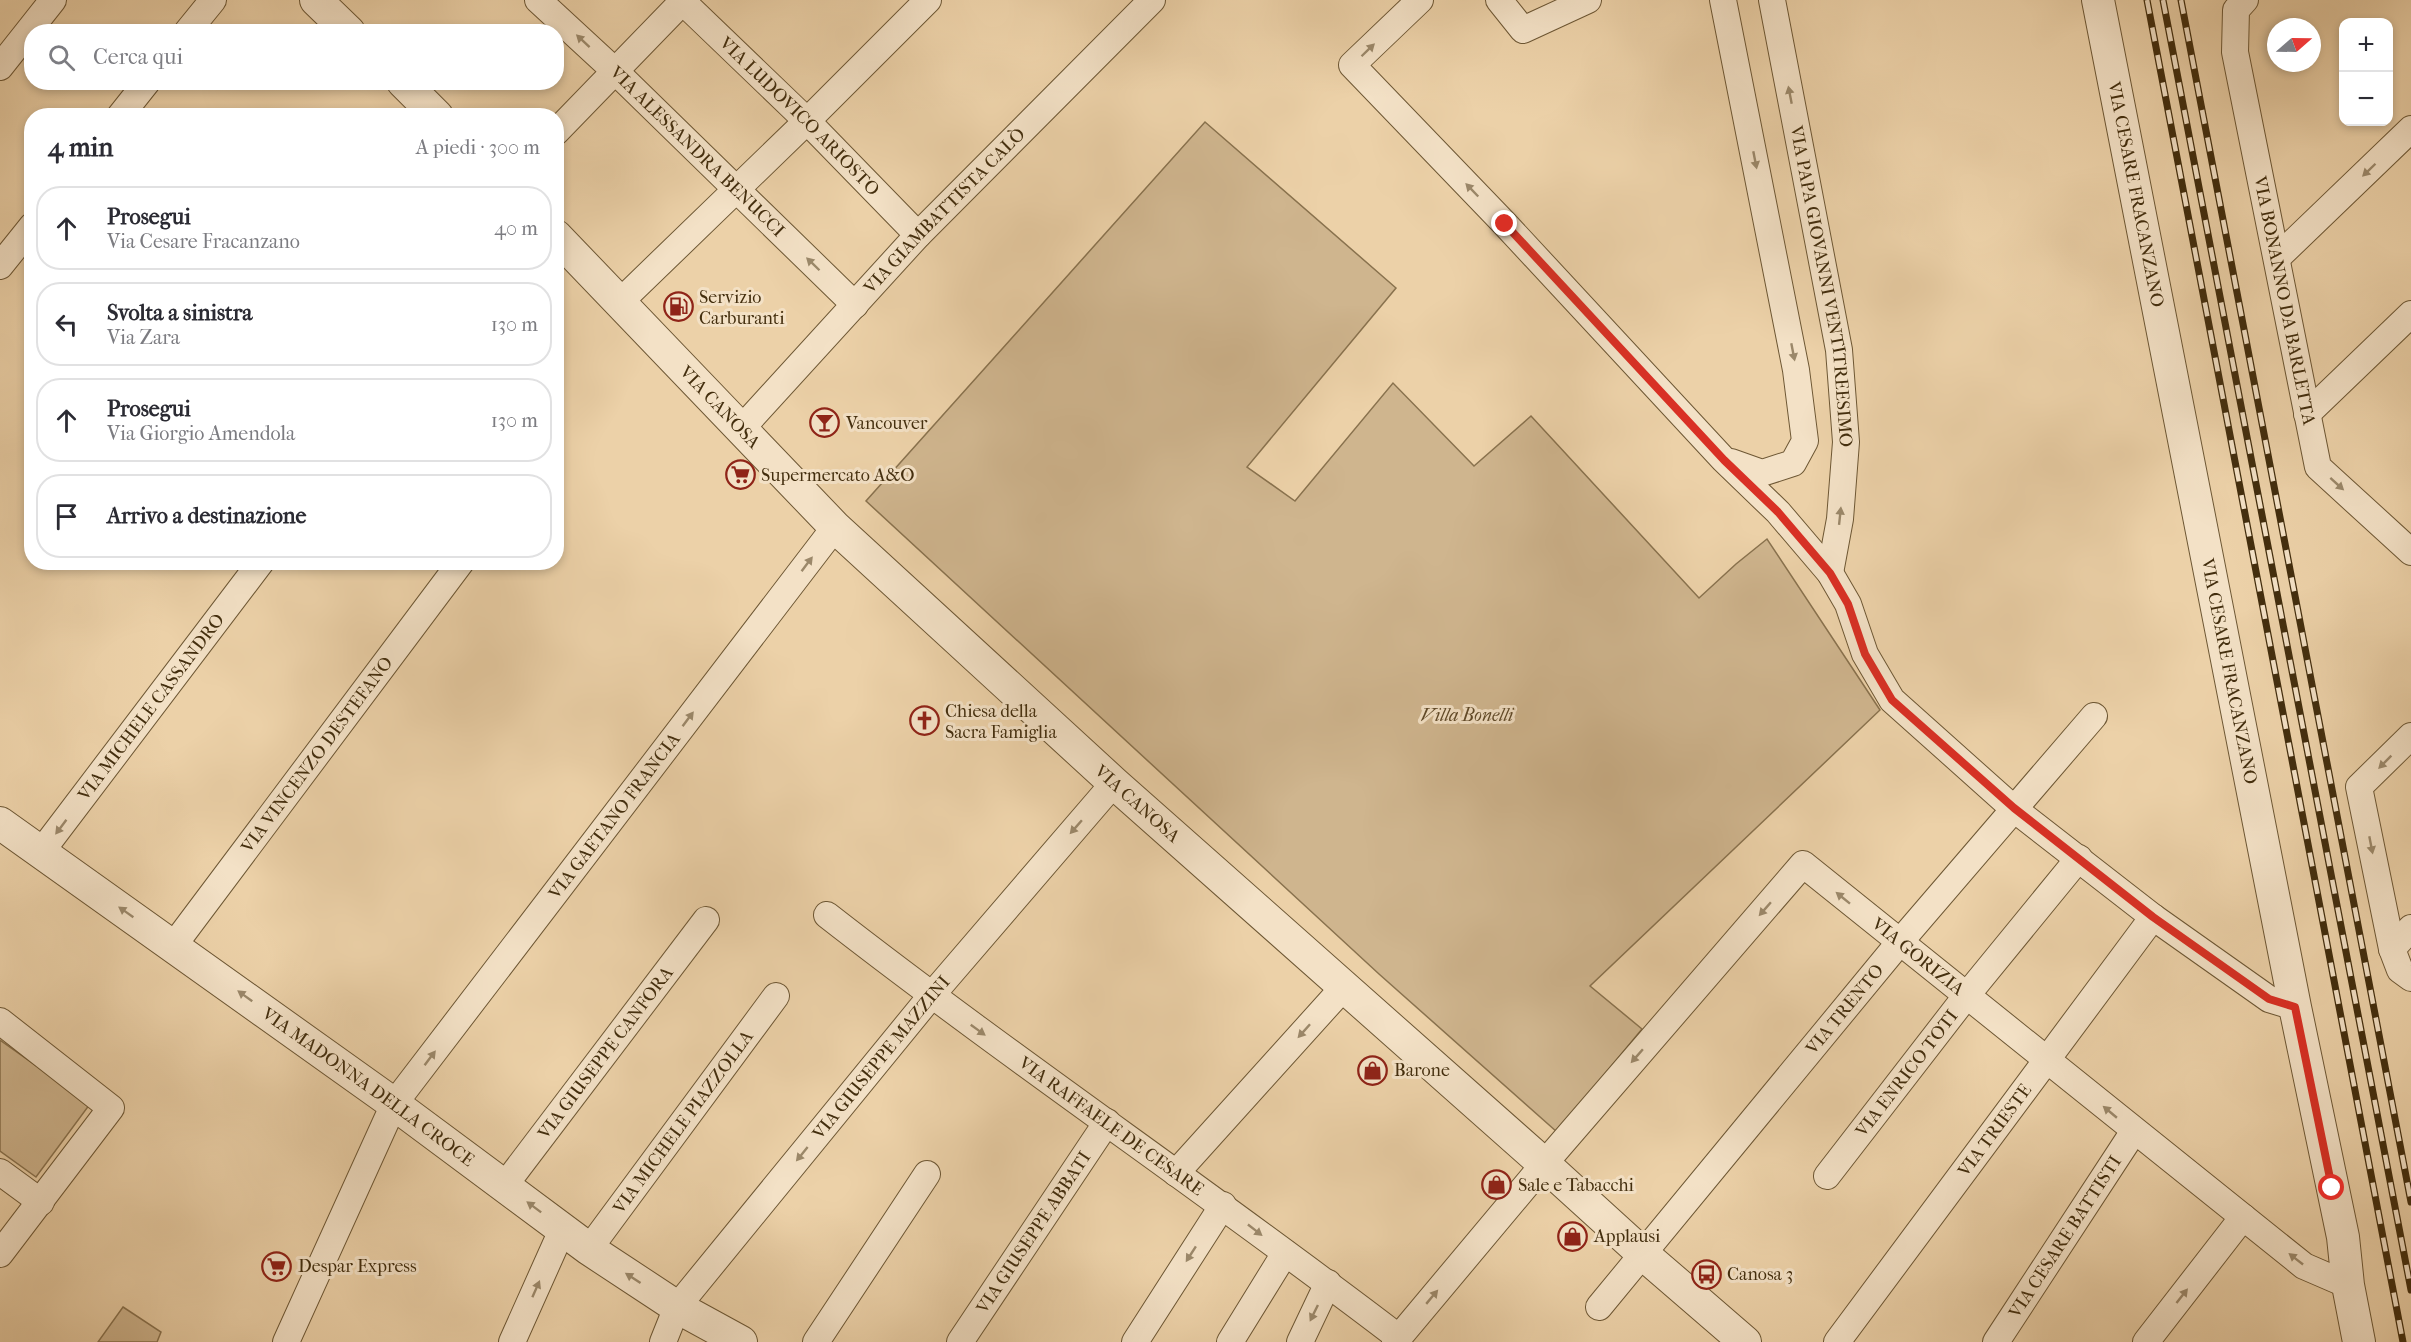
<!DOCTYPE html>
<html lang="it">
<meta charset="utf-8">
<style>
body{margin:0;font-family:"IM FELL French Canon",serif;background:#f2f2f3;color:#2b2b33}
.controls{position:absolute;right:18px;top:18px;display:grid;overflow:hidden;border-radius:12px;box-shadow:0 3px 9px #0003}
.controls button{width:54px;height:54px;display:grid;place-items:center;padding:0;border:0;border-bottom:2px solid #e1e1e2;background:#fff;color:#2b2b33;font:30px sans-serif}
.compass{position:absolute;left:2267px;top:18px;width:54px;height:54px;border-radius:50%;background:#fff;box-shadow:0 3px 9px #0003;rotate:70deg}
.stop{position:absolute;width:18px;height:18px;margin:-14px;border:4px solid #d93025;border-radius:50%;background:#fff}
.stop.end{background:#d93025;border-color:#fff;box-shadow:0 2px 6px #0008}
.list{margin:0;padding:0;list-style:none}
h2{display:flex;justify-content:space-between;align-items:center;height:78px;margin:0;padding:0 24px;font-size:26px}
h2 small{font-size:20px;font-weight:400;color:#7c7c81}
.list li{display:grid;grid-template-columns:39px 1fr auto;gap:18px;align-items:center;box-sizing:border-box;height:84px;margin:0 12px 12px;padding:0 12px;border:2px solid #e1e1e2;border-radius:24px}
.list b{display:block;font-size:22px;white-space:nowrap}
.list p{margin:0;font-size:20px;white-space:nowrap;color:#7c7c81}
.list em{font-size:20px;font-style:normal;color:#7c7c81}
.icon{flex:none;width:33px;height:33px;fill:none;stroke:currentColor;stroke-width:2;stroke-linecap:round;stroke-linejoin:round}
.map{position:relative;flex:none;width:2411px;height:1342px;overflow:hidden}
.search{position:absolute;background:#fff;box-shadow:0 3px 9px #0003;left:24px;top:24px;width:540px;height:66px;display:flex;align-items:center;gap:15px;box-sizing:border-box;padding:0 21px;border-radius:24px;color:#7c7c81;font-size:22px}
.panel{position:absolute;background:#fff;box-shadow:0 3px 9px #0003;left:24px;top:108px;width:540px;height:462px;border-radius:24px}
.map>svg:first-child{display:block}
.green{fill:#cfb58e;stroke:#89724e;stroke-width:1.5}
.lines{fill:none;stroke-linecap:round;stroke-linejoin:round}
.minor-casing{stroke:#6d5734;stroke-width:28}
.tertiary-casing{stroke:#6d5734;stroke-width:34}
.minor{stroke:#f3e1c6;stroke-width:26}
.tertiary{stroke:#f3e1c6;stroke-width:32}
.rail-casing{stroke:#432e0e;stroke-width:7}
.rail{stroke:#f3e1c6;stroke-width:4.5;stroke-dasharray:14;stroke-linecap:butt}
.oneway{fill:#9b886a}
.route{stroke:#d93025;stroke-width:8}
.labels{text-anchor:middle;stroke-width:6;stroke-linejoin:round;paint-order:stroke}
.street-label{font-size:18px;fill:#432e0e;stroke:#f3e1c6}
.poi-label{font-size:18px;fill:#432e0e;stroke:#f3e1c6;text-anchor:start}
.park-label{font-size:18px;font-style:italic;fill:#5f4928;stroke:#f3e1c6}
</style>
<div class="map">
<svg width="2411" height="1342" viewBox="0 0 2411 1342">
<rect width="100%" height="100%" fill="#ecd1a8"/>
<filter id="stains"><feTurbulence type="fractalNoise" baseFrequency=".00333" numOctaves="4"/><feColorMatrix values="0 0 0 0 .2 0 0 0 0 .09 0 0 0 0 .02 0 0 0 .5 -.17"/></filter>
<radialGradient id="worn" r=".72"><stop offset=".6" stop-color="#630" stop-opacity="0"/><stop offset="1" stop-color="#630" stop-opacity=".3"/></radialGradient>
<path class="green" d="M1205 122 1396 288 1247 467 1295 501 1393 383 1474 466 1531 416 1699 598 1736 564 1767 539 1880 710 1590 986 1642 1029 1557 1132 1379 974 866 501Z
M0 1040 90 1104 36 1177 0 1151Z
M123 1307 161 1332 157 1342H98Z"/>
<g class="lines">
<defs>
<g id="minor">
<path id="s1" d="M538 0 616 72 855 305"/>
<path id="s2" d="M681 0 807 121 918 235"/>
<path d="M1420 0 1352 65 1505 224 1724 460 1778 512 1830 573 1848 604 1865 654 1892 700 2014 809 2153 917 2269 999 2295 1007"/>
<path d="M1499 0 1523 30 1588 0"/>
<path d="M1723 0 1796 370 1805 441 1793 463 1762 473 1731 462"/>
<path id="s3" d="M1772 0 1839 350 1846 442 1840 519 1830 573"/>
<path id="s4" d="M2245 0 2236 10 2235 52 2318 467 2411 552"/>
<path d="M187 32 213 0"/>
<path d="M0 67 53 0"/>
<path d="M120 116 147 82"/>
<path d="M556 132 684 0"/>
<path d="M2277 258 2411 129"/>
<path d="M0 266 32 226"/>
<path d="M621 301 807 121 928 0"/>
<path d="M2307 414 2411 314"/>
<path id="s5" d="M742 428 918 235 1152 0"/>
<path d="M2411 736 2359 787 2392 949 2400 970 2411 978"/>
<path id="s6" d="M41 852 261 562"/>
<path id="s7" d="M827 915C1013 1060 1210 1193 1398 1337"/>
<path id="s8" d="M174 945 461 562"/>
<path d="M2392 949 2411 928"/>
<path d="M0 1021 111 1108 0 1254"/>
<path d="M0 1172 41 1202"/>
<path d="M1176 1173 1343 988"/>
<path id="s9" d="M1827 1176 1967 995 2079 858"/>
<path id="s10" d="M505 1185 706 920"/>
<path id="s11" d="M589 1249 776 996"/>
<path id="s12" d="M1599 1307 1899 943 2094 716"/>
<path id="s13" d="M286 1342 394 1104 835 527"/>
<path d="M512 1342 563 1228"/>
<path id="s14" d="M663 1342 677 1307 931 996 1114 783"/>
<path d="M816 1342 927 1174"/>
<path id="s15" d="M960 1342 1107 1122"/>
<path d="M1135 1342 1223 1205"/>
<path d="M1230 1342 1285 1253"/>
<path d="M1300 1342 1328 1283"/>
<path id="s16" d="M1395 1342 1544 1164 1803 864 2304 1266 2348 1285"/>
<path id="s17" d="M1837 1342 2153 917"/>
<path id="s18" d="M1996 1342 2134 1131"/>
<path d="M2146 1342 2243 1217"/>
</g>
<g id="tertiary">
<path d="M316 0 349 32"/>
<path id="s19" d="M2098 0 2295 1007 2343 1237 2348 1285 2359 1342"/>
<path d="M403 82 437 116"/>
<path id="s20" d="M556 236 835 527 1114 783 1544 1164 1643 1254 1745 1342"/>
<path id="s21" d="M0 823 394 1104 589 1249 677 1307 741 1342"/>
</g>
</defs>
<use href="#minor" class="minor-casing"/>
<use href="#tertiary" class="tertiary-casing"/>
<use href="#minor" class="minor"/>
<use href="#tertiary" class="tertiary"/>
<defs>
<path id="rail" d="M2147 0 2403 1342
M2163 0 2411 1290
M2181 0 2411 1202"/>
</defs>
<use href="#rail" class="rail-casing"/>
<use href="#rail" class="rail"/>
</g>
<defs><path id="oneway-solid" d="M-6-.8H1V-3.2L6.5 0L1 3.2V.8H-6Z" transform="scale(1.5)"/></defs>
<g class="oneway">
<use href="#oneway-solid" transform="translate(583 41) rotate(-137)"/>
<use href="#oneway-solid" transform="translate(1368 50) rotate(-44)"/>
<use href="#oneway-solid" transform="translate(1790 95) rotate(-101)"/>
<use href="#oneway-solid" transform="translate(1755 160) rotate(79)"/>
<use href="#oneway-solid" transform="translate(2369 170) rotate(136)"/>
<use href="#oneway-solid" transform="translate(1472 190) rotate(-134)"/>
<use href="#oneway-solid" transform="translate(813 264) rotate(-136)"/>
<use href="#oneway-solid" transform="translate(1793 352) rotate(79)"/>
<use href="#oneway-solid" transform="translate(2337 484) rotate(42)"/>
<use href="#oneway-solid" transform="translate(1840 516) rotate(-84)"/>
<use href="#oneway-solid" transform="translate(807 564) rotate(-53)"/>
<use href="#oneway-solid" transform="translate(688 719) rotate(-53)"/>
<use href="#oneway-solid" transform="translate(2385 762) rotate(135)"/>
<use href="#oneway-solid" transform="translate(61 827) rotate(127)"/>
<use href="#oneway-solid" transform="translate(1076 827) rotate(131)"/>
<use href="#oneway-solid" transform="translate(2371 845) rotate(79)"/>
<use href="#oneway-solid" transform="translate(1843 898) rotate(-141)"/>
<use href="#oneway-solid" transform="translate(1765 909) rotate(131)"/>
<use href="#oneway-solid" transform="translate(126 912) rotate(-145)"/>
<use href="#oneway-solid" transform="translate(245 996) rotate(-144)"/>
<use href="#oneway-solid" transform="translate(978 1030) rotate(36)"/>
<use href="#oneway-solid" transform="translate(1304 1031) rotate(132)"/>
<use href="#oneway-solid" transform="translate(1637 1056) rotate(131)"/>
<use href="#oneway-solid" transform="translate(430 1058) rotate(-53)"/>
<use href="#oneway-solid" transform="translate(2110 1112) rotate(-140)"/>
<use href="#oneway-solid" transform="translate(802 1154) rotate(129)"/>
<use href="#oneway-solid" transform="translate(534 1207) rotate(-143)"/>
<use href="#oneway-solid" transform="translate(1255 1230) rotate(38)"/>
<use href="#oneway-solid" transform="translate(1191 1254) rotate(123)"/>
<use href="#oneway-solid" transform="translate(2296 1259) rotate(-142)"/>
<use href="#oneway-solid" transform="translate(633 1278) rotate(-147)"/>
<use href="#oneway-solid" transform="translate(536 1289) rotate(-66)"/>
<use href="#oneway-solid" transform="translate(2182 1296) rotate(-52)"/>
<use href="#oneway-solid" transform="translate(1432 1297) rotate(-50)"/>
<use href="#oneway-solid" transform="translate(1314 1313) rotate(116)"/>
</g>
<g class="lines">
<path class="route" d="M1505 224 1724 460 1778 512 1830 573 1848 604 1865 654 1892 700 2014 808 2153 917 2269 999 2295 1007 2332 1188"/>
</g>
<defs>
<symbol id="fuel-ring" viewBox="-11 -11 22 22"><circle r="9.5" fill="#f3e1c6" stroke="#8f2418" stroke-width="1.5"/><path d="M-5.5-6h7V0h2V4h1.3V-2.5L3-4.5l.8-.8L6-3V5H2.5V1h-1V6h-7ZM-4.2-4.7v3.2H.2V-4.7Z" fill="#8f2418"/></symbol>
<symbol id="bar-ring" viewBox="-11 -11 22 22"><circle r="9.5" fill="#f3e1c6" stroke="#8f2418" stroke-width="1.5"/><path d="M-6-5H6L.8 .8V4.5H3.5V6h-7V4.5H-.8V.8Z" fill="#8f2418"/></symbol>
<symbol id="supermarket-ring" viewBox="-11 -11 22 22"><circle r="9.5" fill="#f3e1c6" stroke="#8f2418" stroke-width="1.5"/><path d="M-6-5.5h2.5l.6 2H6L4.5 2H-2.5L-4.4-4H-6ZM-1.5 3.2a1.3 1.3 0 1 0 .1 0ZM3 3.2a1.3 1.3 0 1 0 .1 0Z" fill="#8f2418"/></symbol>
<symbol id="church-ring" viewBox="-11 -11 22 22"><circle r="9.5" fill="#f3e1c6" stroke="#8f2418" stroke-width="1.5"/><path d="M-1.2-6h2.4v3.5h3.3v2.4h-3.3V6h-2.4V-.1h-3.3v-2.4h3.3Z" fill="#8f2418"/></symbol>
<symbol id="shop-ring" viewBox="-11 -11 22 22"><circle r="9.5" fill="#f3e1c6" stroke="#8f2418" stroke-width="1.5"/><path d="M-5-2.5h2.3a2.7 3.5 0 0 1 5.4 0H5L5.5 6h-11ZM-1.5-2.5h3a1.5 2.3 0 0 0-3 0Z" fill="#8f2418"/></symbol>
<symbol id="bus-ring" viewBox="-11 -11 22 22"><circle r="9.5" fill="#f3e1c6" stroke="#8f2418" stroke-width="1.5"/><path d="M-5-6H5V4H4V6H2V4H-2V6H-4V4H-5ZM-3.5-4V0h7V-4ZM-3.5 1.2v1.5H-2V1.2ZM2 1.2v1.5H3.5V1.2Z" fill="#8f2418"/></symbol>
</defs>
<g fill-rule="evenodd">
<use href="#fuel-ring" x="662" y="290" width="33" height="33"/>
<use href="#bar-ring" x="808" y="406" width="33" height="33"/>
<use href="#supermarket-ring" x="724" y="458" width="33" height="33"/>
<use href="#church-ring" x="908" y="704" width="33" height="33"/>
<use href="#shop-ring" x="1356" y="1054" width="33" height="33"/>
<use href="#shop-ring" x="1480" y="1168" width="33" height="33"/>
<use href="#shop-ring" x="1556" y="1220" width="33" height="33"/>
<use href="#supermarket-ring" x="260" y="1250" width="33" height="33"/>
<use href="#bus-ring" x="1690" y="1258" width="33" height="33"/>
</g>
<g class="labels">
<g class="street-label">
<text dy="6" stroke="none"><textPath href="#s2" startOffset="166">VIA LUDOVICO ARIOSTO</textPath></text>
<text dy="6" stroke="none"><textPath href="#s1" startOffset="220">VIA ALESSANDRA BENUCCI</textPath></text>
<text dy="6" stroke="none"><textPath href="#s19" startOffset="198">VIA CESARE FRACANZANO</textPath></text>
<text dy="6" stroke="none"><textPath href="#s5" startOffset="297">VIA GIAMBATTISTA CALÒ</textPath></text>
<text dy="6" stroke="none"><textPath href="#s3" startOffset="291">VIA PAPA GIOVANNI VENTITREESIMO</textPath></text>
<text dy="6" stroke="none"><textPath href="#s4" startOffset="309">VIA BONANNO DA BARLETTA</textPath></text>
<text dy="6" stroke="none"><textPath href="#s20" startOffset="237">VIA CANOSA</textPath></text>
<text dy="6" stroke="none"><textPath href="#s19" startOffset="684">VIA CESARE FRACANZANO</textPath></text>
<text dy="6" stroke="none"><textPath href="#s6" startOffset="182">VIA MICHELE CASSANDRO</textPath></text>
<text dy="6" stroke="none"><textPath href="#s8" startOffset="238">VIA VINCENZO DESTEFANO</textPath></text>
<text dy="6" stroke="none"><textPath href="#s20" startOffset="813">VIA CANOSA</textPath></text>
<text dy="6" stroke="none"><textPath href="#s13" startOffset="624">VIA GAETANO FRANCIA</textPath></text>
<text dy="6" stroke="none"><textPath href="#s16" startOffset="776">VIA GORIZIA</textPath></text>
<text dy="6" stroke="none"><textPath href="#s12" startOffset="386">VIA TRENTO</textPath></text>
<text dy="6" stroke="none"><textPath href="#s10" startOffset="166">VIA GIUSEPPE CANFORA</textPath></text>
<text dy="6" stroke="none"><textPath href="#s14" startOffset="360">VIA GIUSEPPE MAZZINI</textPath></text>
<text dy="6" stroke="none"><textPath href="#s9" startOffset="130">VIA ENRICO TOTI</textPath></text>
<text dy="6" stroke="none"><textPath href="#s21" startOffset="453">VIA MADONNA DELLA CROCE</textPath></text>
<text dy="6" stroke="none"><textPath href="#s11" startOffset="158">VIA MICHELE PIAZZOLLA</textPath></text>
<text dy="6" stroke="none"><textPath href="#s7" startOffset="354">VIA RAFFAELE DE CESARE</textPath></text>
<text dy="6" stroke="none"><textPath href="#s17" startOffset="264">VIA TRIESTE</textPath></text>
<text dy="6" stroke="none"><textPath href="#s15" startOffset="132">VIA GIUSEPPE ABBATI</textPath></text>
<text dy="6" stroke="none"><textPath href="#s18" startOffset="126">VIA CESARE BATTISTI</textPath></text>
</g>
<g class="poi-label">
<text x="699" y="303">Servizio<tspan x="699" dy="21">Carburanti</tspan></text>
<text x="846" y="429">Vancouver</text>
<text x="761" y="481">Supermercato A&amp;O</text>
<text x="945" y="717">Chiesa della<tspan x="945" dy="21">Sacra Famiglia</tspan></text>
<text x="1394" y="1076">Barone</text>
<text x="1518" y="1191">Sale e Tabacchi</text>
<text x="1594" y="1242">Applausi</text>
<text x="298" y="1272">Despar Express</text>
<text x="1727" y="1280">Canosa 3</text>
</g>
<g class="park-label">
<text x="1467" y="721">Villa Bonelli</text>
</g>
</g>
<rect width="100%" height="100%" filter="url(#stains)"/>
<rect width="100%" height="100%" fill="url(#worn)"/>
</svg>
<div class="controls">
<button>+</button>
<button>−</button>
</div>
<svg class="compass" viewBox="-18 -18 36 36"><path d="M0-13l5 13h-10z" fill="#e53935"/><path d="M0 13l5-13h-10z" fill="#7c7c81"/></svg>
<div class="stop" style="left:2332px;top:1188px"></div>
<div class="stop end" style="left:1505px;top:224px"></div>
<div class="search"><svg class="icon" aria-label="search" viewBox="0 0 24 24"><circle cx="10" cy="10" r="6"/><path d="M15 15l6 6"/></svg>Cerca qui</div>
<section class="panel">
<h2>4 min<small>A piedi · 300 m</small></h2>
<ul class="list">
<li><svg class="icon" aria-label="ahead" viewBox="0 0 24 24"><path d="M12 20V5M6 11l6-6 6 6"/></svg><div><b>Prosegui</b><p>Via Cesare Fracanzano</p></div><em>40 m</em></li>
<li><svg class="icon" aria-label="left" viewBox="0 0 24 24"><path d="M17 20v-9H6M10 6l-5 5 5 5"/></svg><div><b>Svolta a sinistra</b><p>Via Zara</p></div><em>130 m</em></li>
<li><svg class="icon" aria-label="ahead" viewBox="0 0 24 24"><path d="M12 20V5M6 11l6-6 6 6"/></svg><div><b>Prosegui</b><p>Via Giorgio Amendola</p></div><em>130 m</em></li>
<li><svg class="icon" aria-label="arrive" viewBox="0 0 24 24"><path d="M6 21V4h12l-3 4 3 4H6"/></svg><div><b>Arrivo a destinazione</b></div></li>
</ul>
</section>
</div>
